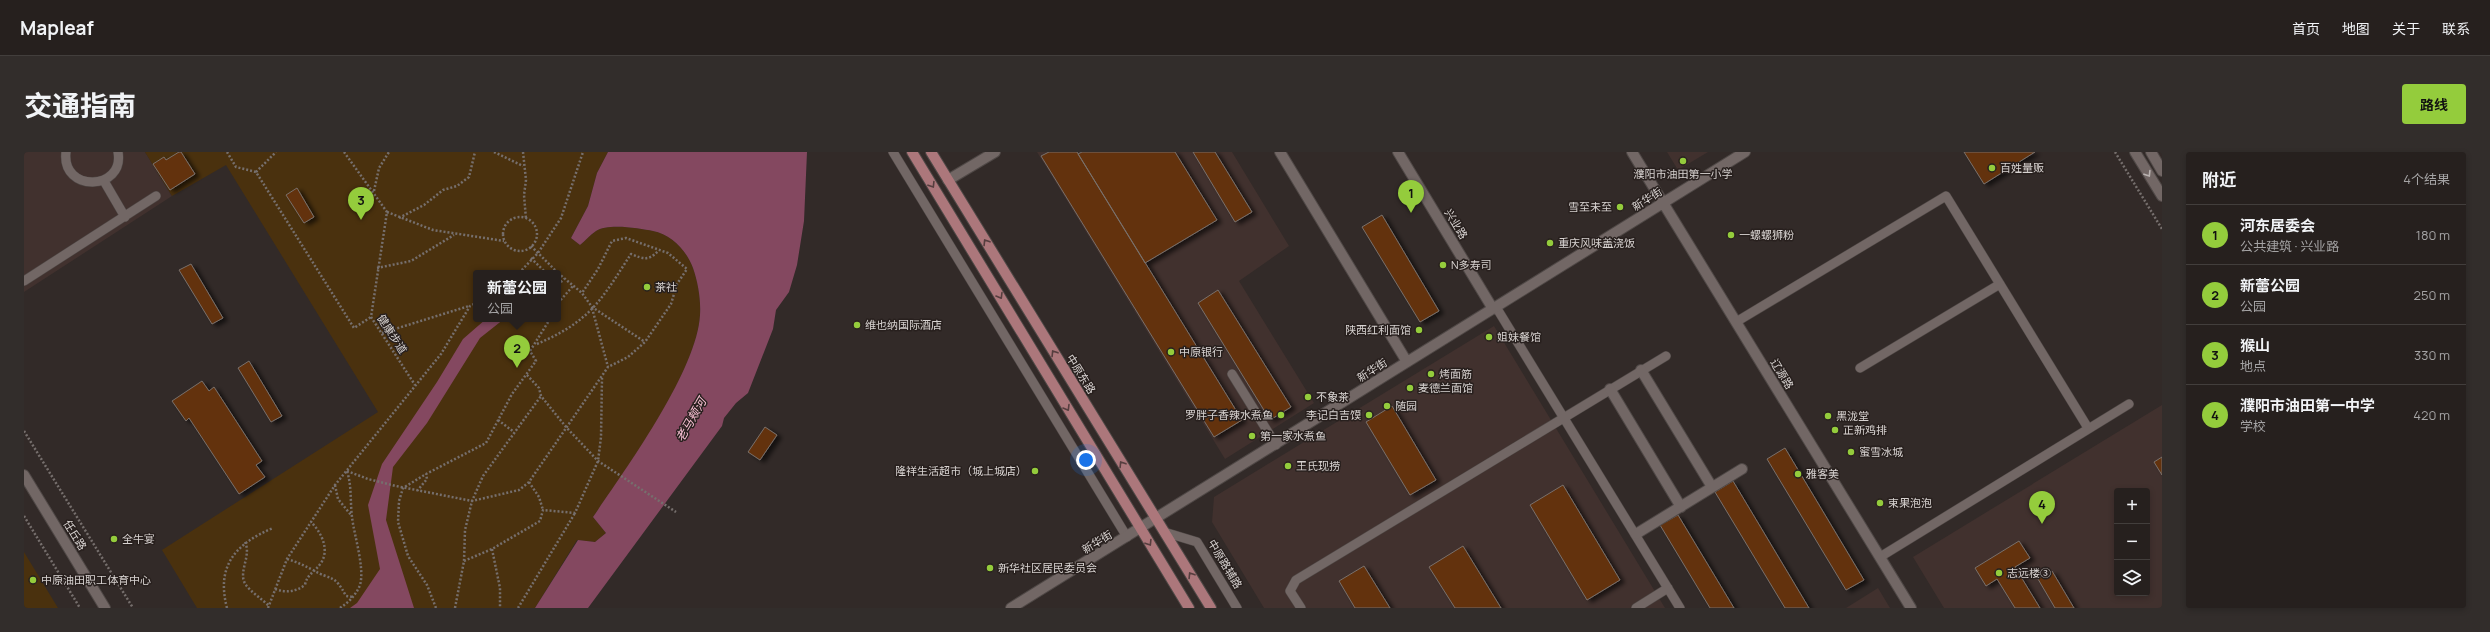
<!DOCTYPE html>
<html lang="zh">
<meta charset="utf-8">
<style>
body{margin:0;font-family:Manrope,"Noto Sans SC",sans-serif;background:#322d2b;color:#f1f3f6}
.controls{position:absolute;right:12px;bottom:12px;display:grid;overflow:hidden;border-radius:4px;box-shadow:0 2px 6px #0003}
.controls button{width:36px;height:36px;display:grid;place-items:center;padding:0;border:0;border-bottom:1px solid #423e3c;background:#26201e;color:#f1f3f6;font:20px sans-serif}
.you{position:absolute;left:1062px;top:308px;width:14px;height:14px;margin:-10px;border:3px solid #fff;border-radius:50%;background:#1a73e8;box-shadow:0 0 0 6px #1a73e833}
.badge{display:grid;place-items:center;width:26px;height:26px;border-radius:50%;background:#94cc3c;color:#111;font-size:13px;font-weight:700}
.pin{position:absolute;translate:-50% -33px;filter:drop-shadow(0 1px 2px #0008)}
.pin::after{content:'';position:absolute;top:21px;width:14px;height:12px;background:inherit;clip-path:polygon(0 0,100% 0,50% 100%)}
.popup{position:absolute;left:449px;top:118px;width:88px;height:52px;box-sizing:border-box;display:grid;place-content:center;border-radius:4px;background:#26201e;filter:drop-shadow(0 1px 3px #0005);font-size:13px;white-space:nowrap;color:#a4a3a4}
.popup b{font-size:15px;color:#f1f3f6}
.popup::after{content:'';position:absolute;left:50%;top:100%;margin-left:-8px;border:8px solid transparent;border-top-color:#26201e}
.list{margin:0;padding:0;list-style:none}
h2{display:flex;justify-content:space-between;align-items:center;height:52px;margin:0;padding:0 16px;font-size:17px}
h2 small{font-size:13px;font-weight:400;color:#a4a3a4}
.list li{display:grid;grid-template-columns:26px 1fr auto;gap:12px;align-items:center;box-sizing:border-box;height:60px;padding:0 16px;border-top:1px solid #423e3c}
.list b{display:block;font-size:15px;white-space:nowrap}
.list p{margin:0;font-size:13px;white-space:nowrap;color:#a4a3a4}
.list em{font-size:13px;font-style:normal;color:#a4a3a4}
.icon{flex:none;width:22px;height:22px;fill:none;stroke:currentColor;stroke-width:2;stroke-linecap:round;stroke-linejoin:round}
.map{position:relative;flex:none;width:2138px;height:456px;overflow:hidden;border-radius:4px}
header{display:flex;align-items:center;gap:24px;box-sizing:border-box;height:56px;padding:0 20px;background:#26201e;border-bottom:1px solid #423e3c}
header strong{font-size:19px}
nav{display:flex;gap:22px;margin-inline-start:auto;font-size:14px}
.intro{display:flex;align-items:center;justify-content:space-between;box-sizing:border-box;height:96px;padding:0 24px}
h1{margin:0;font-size:28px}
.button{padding:10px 18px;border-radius:4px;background:#94cc3c;color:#111;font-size:14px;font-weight:700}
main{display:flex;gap:24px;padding:0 24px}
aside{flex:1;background:#26201e;border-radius:4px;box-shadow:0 2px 6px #0003}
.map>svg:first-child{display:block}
.built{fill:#41312e;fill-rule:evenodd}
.green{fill:#4a310e;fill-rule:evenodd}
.water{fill:#844860}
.building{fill:#63310b;stroke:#79706b;filter:url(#shadow)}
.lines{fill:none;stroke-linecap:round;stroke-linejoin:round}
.lane-casing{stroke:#4f4846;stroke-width:10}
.street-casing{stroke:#4f4846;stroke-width:12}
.secondary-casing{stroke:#4f4846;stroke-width:12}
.primary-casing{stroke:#4f4846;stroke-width:12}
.path{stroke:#766f6d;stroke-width:2.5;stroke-dasharray:2 2;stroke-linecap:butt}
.lane{stroke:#726765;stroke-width:9}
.street{stroke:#726765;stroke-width:10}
.secondary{stroke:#726765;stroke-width:10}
.primary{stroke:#ac777b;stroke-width:10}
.oneway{stroke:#b9b3b1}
.oneway2{stroke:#563e3f}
.poi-dot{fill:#94cc3c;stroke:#28201e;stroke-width:1.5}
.labels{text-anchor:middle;stroke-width:3;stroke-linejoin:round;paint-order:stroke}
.poi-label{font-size:11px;fill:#d8d3d1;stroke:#28201e;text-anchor:start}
.street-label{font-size:11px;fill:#d8d3d1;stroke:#28201e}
.water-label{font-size:12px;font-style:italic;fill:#fcc3d7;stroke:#28201e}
</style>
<header>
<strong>Mapleaf</strong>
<nav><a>首页</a><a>地图</a><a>关于</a><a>联系</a></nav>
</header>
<div class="intro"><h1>交通指南</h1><a class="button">路线</a></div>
<main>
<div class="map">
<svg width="2138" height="456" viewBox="0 0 2138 456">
<defs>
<filter id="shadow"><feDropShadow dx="4.5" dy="2.5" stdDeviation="2" flood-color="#0009"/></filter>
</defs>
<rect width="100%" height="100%" fill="#322a28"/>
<path class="built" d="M0 0H121L148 44 0 140Z
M1013 0H1208L1265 94 1215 129 1290 251 1201 307Z
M1643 0H1684L1654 18Z
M1470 174 1641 456H1240L1188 370 1190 345Z
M2138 253V456H1920L1889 405ZM2093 339H2123V441H2093Z
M1854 436 1866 456H1822Z"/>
<path class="green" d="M121 0H584L573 21 564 54 547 86 556 93C561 89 566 83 572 79 583 71 616 76 629 79 647 82 663 99 669 116 674 130 677 148 676 163 673 219 602 318 569 365L582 381 571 390 553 388 511 456H173L138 398 354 260 202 13 148 44ZM452 121H534V167H452Z
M0 400 34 456H0Z"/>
<path class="water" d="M584 0H783L780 69 773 113 765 140 752 158 749 177 724 241 712 251 700 266 698 274 564 456H511L554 388 571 390 582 381 569 365C601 318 673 219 676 163 677 148 674 130 669 116 663 99 647 82 629 79 616 76 583 71 572 79 566 83 561 89 556 93L547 86 564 54 573 21Z
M462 167H480L456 186 403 271 369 315 362 368 390 456H326L333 451 356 417 344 353 358 312 413 230 439 187Z"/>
<path class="building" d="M155 0H157L171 22 146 38 129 12 140 5 142 8Z
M1025 0H1053L1218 268 1190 285 1017 4Z
M1058 0H1151L1193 68 1121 111 1054 2Z
M1169 0H1191L1228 60 1211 70Z
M1940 0H2011L1960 32Z
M273 36 290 65 280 71 262 43Z
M1358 63 1415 159 1396 170 1338 75Z
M167 112 199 166 188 172 155 118Z
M1194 138 1267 255 1246 268 1174 151Z
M225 209 258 264 247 270 214 216Z
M178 229 185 239 190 235 238 309 232 313 241 325 215 342 165 266 162 269 148 249Z
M1368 254 1412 328 1386 343 1342 270Z
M741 275 753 283 736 308 724 300Z
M1761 296 1840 428 1822 438 1743 307Z
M2138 305V323L2130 310Z
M1709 329 1785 456H1761L1691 340Z
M1539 333 1596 428 1563 448 1506 353Z
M1654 363 1710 456H1686L1636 373Z
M1995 389 2006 406 1991 415 2016 456H1991L1973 427 1962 434 1951 416Z
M1439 394 1477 456H1431L1405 415Z
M1340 414 1366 456H1331L1315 429Z
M2028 419 2050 456H2031L2014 427Z"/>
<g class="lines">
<defs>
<path id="lane" d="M42 0C37 41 101 39 94 0
M869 0 1103 385
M80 29 101 65
M0 129 132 44
M1472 155 1656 456
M1712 170 1922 44 2064 276
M1836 216 1976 132
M1208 222 1252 293
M1140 380 1173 390 1213 456
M1856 405 2105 252
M1277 456 1266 439 1272 428 1642 204
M1612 456 1644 436"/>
<path id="street" d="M1256 0 1383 210
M1374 0 1469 157
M1608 0 1887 456
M1617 218 1688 335
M1586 237 1657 355
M1612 382 1718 317
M987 456 1721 0"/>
<path id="secondary" d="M2111 0 2138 44
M2127 0 2138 19
M924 28 971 0
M0 323 81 456"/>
<path id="primary" d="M888 0 1165 456
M907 0 1187 456"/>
</defs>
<use href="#lane" class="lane-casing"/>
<use href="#street" class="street-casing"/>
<use href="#secondary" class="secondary-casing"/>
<use href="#primary" class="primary-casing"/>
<path class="path" d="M203 0 212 15 232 20 330 176 347 165
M320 0 363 60 347 165 391 233
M470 0 499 14
M499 0 502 28 500 43 502 67
M2091 0 2138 77
M232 20 252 0
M350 39 355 16 365 0
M363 60 409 78 480 89
M479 82a17 17 0 1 1 34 0a17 17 0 1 1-34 0Z
M375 66 400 53 419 38 433 34 445 25 451 0
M507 94 534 121
M507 106 522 121
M353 116 387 109 430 83
M495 121 514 101 537 66 559 0
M534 121 558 141 568 155 621 190
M534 133 540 127
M534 151 549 134
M568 156 584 215
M358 181 445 154
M513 192C529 185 545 177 558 166 578 150 593 123 607 102 619 107 625 109 634 99
M503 223 515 236 517 244 542 275 574 309 652 360
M474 268 490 280
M0 279 109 456
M323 319 344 327 372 334 448 349 495 338 505 330 584 215 604 205 621 190 647 152 653 132 663 117 644 101 602 86 588 89 574 117 558 141
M505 330 515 345 519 358
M311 333 314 347 327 363
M393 339 403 327 402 322
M0 364 56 456
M221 390C228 404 213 421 222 433 227 440 238 447 245 454
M468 397 476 436V456
M263 407C273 410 279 413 289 418 307 429 310 421 322 444L329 445
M440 409 468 397 516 369 519 358 551 361 574 309 577 285 578 226
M251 437C263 441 271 440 281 433 283 422 291 420 297 411 306 397 297 380 287 370
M203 456C192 414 211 392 249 376
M244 456 263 407 311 333 417 202 446 154 452 151
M316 456C325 450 332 443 336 433 341 416 330 383 328 365 326 349 328 335 323 319
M412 456 403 433 384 404 374 370 375 349 379 336 402 322 462 291 488 242 512 209 506 199 526 167
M431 456 440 409 441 378 448 349 459 324 517 244
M494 456 551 361"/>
<use href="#lane" class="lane"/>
<use href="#street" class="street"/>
<use href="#secondary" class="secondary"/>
<use href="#primary" class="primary"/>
</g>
<defs><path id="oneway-chevron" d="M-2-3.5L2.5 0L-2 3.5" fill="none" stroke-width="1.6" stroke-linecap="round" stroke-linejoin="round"/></defs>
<use class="oneway" href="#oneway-chevron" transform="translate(2124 22) rotate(58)"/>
<g class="oneway2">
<use href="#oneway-chevron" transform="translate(908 33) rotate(58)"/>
<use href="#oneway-chevron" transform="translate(962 90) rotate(-122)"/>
<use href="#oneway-chevron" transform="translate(976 144) rotate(59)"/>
<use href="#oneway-chevron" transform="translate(1030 201) rotate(-122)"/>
<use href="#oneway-chevron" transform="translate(1043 256) rotate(59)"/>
<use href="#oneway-chevron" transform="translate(1098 312) rotate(-122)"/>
<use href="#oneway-chevron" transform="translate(1125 391) rotate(58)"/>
<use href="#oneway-chevron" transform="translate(1167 423) rotate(-122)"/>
</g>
<g class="poi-dot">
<circle cx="1659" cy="9" r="4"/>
<circle cx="1968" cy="16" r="4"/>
<circle cx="1596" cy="55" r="4"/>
<circle cx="1707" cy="83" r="4"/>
<circle cx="1526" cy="91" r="4"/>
<circle cx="1419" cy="113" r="4"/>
<circle cx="623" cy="135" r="4"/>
<circle cx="833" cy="173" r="4"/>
<circle cx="1395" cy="178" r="4"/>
<circle cx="1465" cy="185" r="4"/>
<circle cx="1147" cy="200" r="4"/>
<circle cx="1407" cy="222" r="4"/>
<circle cx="1386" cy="236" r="4"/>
<circle cx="1284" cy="245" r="4"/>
<circle cx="1363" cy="254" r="4"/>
<circle cx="1257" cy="263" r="4"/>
<circle cx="1345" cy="263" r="4"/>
<circle cx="1804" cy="264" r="4"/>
<circle cx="1811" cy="278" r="4"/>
<circle cx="1228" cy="284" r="4"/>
<circle cx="1827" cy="300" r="4"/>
<circle cx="1264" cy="314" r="4"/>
<circle cx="1011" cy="319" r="4"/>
<circle cx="1774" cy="322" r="4"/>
<circle cx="1856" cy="351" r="4"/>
<circle cx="90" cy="387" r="4"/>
<circle cx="966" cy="416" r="4"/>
<circle cx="1975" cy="421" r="4"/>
<circle cx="9" cy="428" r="4"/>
</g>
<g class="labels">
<g class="poi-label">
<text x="1976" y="20">百姓量贩</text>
<text x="1659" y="26" text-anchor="middle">濮阳市油田第一小学</text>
<text x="1588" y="59" text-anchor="end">雪至未至</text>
<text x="1715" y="87">一螺螺狮粉</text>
<text x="1534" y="95">重庆风味盖浇饭</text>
<text x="1427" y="117">N多寿司</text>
<text x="631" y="139">茶社</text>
<text x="841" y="177">维也纳国际酒店</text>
<text x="1387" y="182" text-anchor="end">陕西红利面馆</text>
<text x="1473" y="189">姐妹餐馆</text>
<text x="1155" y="204">中原银行</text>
<text x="1415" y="226">烤面筋</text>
<text x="1394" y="240">麦德兰面馆</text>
<text x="1292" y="249">不象茶</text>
<text x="1371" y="258">随园</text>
<text x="1249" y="267" text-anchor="end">罗胖子香辣水煮鱼</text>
<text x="1337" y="267" text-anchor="end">李记白吉馍</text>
<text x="1812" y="268">黑泷堂</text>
<text x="1819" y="282">正新鸡排</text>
<text x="1236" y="288">第一家水煮鱼</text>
<text x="1835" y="304">蜜雪冰城</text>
<text x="1272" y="318">王氏现捞</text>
<text x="1003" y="323" text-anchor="end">隆祥生活超市（城上城店）</text>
<text x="1782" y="326">雅客美</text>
<text x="1864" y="355">束果泡泡</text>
<text x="98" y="391">全牛宴</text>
<text x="974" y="420">新华社区居民委员会</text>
<text x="1983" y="425">志远楼③</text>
<text x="17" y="432">中原油田职工体育中心</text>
</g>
<g class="street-label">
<text transform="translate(1623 47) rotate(-32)" y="4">新华街</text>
<text transform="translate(1432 72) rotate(59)" y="4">兴业路</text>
<text transform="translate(368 182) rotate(57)" y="4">健康步道</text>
<text transform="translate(1348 218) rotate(-32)" y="4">新华街</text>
<text transform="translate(1057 222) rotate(58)" y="4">中原东路</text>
<text transform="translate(1758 222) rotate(59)" y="4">辽源路</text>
<text transform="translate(51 383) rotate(59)" y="4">任丘路</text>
<text transform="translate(1073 390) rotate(-31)" y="4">新华街</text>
<text transform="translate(1201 412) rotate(59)" y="4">中原路辅路</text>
</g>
<g class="water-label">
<text transform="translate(667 268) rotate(-60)" y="4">老马颊河</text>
</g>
</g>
</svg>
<div class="controls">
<button>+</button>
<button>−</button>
<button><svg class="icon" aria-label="layers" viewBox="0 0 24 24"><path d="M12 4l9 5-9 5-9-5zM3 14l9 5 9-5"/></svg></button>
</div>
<div class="you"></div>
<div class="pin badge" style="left:1387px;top:61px">1</div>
<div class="pin badge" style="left:493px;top:216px">2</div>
<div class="popup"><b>新蕾公园</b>公园</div>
<div class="pin badge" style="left:337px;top:68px">3</div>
<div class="pin badge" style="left:2018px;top:372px">4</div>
</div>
<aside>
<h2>附近<small>4个结果</small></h2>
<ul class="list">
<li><span class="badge">1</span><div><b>河东居委会</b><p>公共建筑 · 兴业路</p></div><em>180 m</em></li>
<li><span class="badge">2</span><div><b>新蕾公园</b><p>公园</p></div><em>250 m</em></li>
<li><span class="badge">3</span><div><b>猴山</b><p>地点</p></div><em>330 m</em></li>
<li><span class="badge">4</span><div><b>濮阳市油田第一中学</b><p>学校</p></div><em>420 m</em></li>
</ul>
</aside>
</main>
